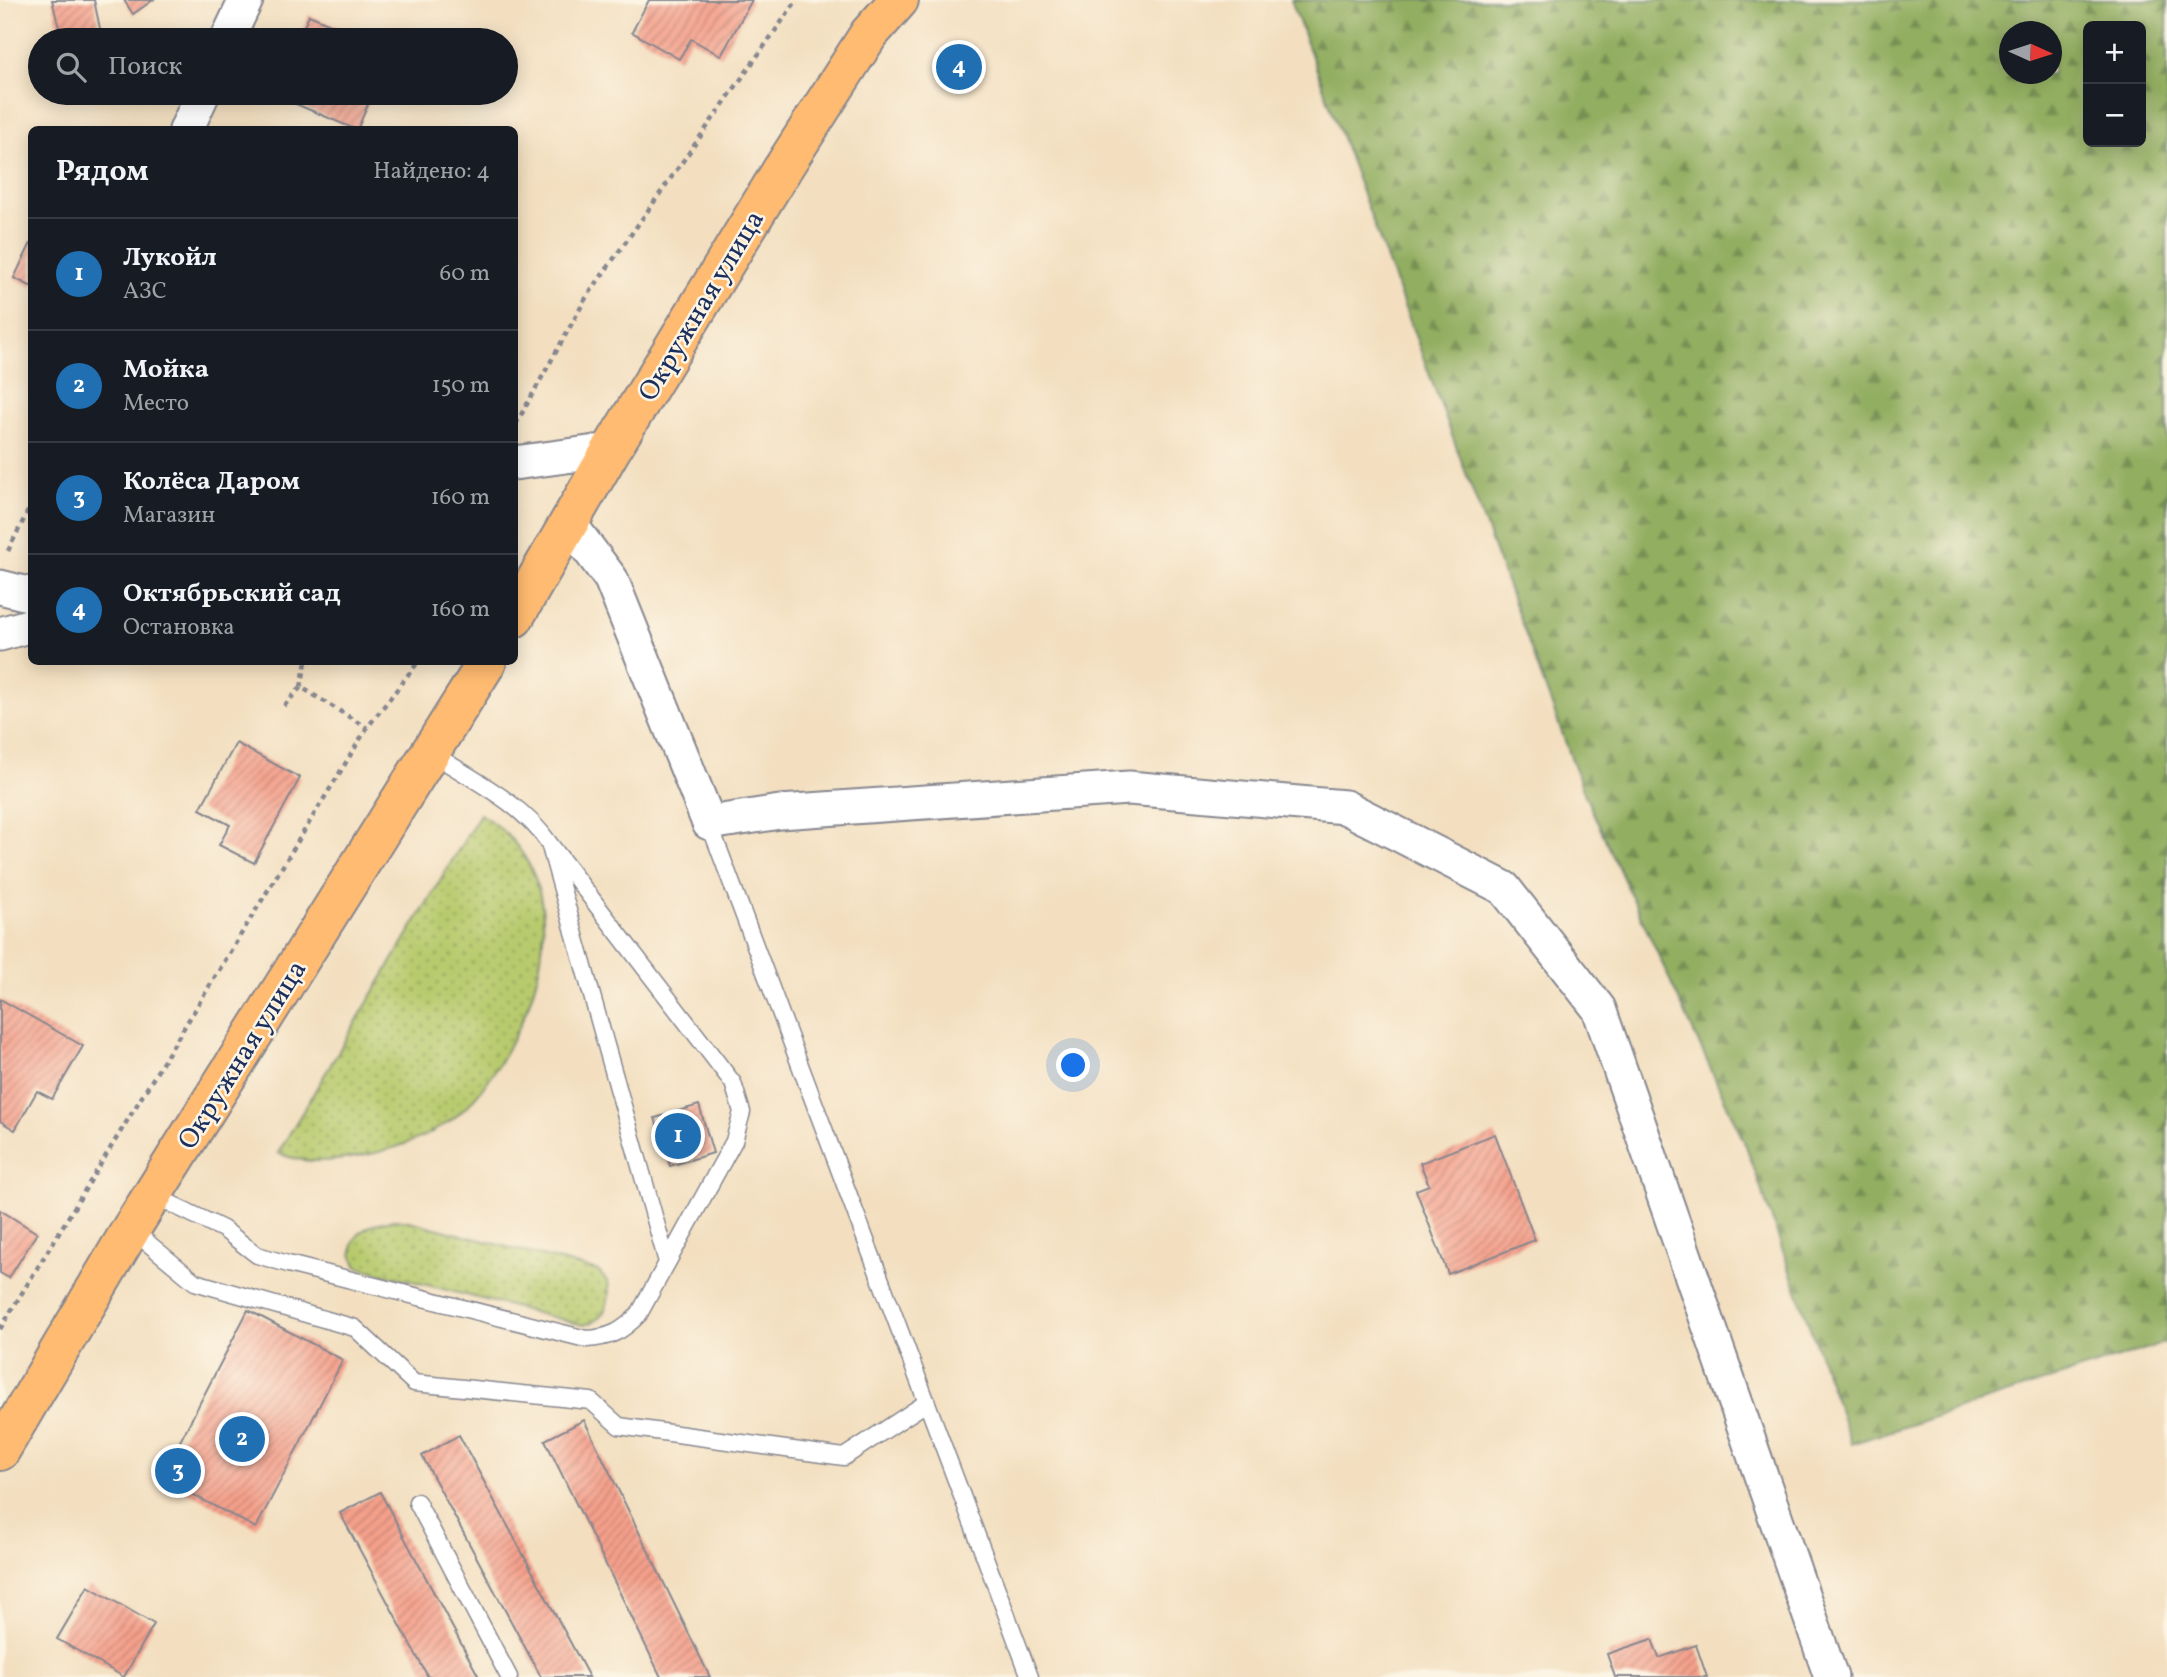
<!DOCTYPE html>
<html lang="ru">
<meta charset="utf-8">
<style>
body{margin:0;font-family:Vollkorn,serif;background:#20242c;color:#f1f3f6}
.controls{position:absolute;right:21px;top:21px;display:grid;overflow:hidden;border-radius:10px;box-shadow:0 4px 18px #0003}
.controls button{width:63px;height:63px;display:grid;place-items:center;padding:0;border:0;border-bottom:2px solid #363941;background:#171b24;color:#f1f3f6;font:35px sans-serif}
.compass{position:absolute;left:1999px;top:21px;width:63px;height:63px;border-radius:50%;background:#171b24;box-shadow:0 4px 18px #0003;rotate:93deg}
.you{position:absolute;left:1074px;top:1066px;width:24px;height:24px;margin:-18px;border:5px solid #fff;border-radius:50%;background:#1a73e8;box-shadow:0 0 0 10px #1a73e833}
.badge{display:grid;place-items:center;width:46px;height:46px;border-radius:50%;background:#1f6fb2;color:#fff;font-size:23px;font-weight:700}
.pin{position:absolute;translate:-50% -50%;border:4px solid #fff;box-shadow:0 2px 7px #0006}
.list{margin:0;padding:0;list-style:none}
h2{display:flex;justify-content:space-between;align-items:center;height:91px;margin:0;padding:0 28px;font-size:30px}
h2 small{font-size:23px;font-weight:400;color:#9ea1a6}
.list li{display:grid;grid-template-columns:46px 1fr auto;gap:21px;align-items:center;box-sizing:border-box;height:112px;padding:0 28px;border-top:2px solid #363941}
.list b{display:block;font-size:26px;white-space:nowrap}
.list p{margin:0;font-size:23px;white-space:nowrap;color:#9ea1a6}
.list em{font-size:23px;font-style:normal;color:#9ea1a6}
.icon{flex:none;width:38px;height:38px;fill:none;stroke:currentColor;stroke-width:2;stroke-linecap:round;stroke-linejoin:round}
.map{position:relative;flex:none;width:2167px;height:1677px;overflow:hidden}
.search{position:absolute;background:#171b24;box-shadow:0 4px 18px #0003;left:28px;top:28px;width:490px;height:77px;display:flex;align-items:center;gap:18px;box-sizing:border-box;padding:0 24px;border-radius:38px;color:#9ea1a6;font-size:26px}
.panel{position:absolute;background:#171b24;box-shadow:0 4px 18px #0003;left:28px;top:126px;width:490px;height:539px;border-radius:10px}
.map>svg:first-child{display:block}
.green{fill:url(#green-dots);stroke:#6a7c66;stroke-width:2}
.forest{fill:url(#forest-firs);stroke:#566e5f;stroke-width:2;fill-rule:evenodd}
.building{fill:url(#building-hatch)}
.lines{fill:none;stroke-linecap:round;stroke-linejoin:round}
.lane-casing{stroke:#87878f;stroke-width:19}
.street-casing{stroke:#87878f;stroke-width:37}
.primary-casing{stroke:#87878f;stroke-width:42}
.path{stroke:#87878f;stroke-width:4.5;stroke-dasharray:5 5;stroke-linecap:butt}
.lane{stroke:#fff;stroke-width:16}
.street{stroke:#fff;stroke-width:33}
.primary{stroke:#ffbb71;stroke-width:38}
.labels{text-anchor:middle;stroke-width:5;stroke-linejoin:round;paint-order:stroke}
.street-label{font-size:28px;fill:#1b2f5e;stroke:#fcf5e5}
</style>
<div class="map">
<svg width="2167" height="1677" viewBox="0 0 2167 1677">
<defs>
<pattern id="green-dots" width="8" height="8" patternUnits="userSpaceOnUse" patternTransform="scale(1.75)"><rect width="8" height="8" fill="#b8ca6d"/><path d="M2 2h.1M6 6h.1" fill="none" stroke="#95a45d" stroke-width="1.8" stroke-linecap="round"/></pattern>
<pattern id="forest-firs" width="22" height="20" patternUnits="userSpaceOnUse" patternTransform="scale(1.75)"><rect width="22" height="20" fill="#92ae60"/><path d="M5 1l3.5 6h-7zM16 11l3.5 6h-7z" fill="#768e52"/></pattern>
<pattern id="building-hatch" width="6" height="6" patternUnits="userSpaceOnUse" patternTransform="scale(1.75)"><rect width="6" height="6" fill="#f5a08b"/><path d="M-1 1l2-2M0 6l6-6M5 7l2-2" fill="none" stroke="#c68375"/></pattern>
</defs>
<rect width="100%" height="100%" fill="#fcf5e5"/>
<filter id="ink" filterUnits="userSpaceOnUse"><feTurbulence type="fractalNoise" baseFrequency=".0143" numOctaves="2"/><feDisplacementMap in="SourceGraphic" scale="14" xChannelSelector="R" yChannelSelector="G"/><feConvolveMatrix kernelMatrix="1 2 1 2 8 2 1 2 1" color-interpolation-filters="sRGB"/></filter>
<filter id="wash" filterUnits="userSpaceOnUse"><feTurbulence type="fractalNoise" baseFrequency=".00686" numOctaves="4" result="noise"/><feDisplacementMap in="SourceGraphic" scale="28" xChannelSelector="R" yChannelSelector="G"/><feGaussianBlur stdDeviation="1.57" result="paint"/><feColorMatrix in="noise" values="0 0 0 0 0 0 0 0 0 0 0 0 0 0 0 0 0 1.4 0 .05"/><feComposite in="paint" operator="in"/></filter>
<g filter="url(#wash)">
<rect width="100%" height="100%" fill="#f3dfc0"/>
<path class="green" d="M480 814C570 869 551 977 504 1055 491 1078 472 1105 450 1121 423 1140 389 1151 356 1157 329 1162 303 1164 278 1153Z
M394 1220 409 1221 598 1271 608 1282C611 1302 605 1322 583 1325L357 1267C341 1237 368 1223 394 1220Z"/>
<path class="forest" d="M1291 0H2167V1342L1851 1444 1746 1146 1585 795ZM2088 26H2141V142H2088ZM2010 32H2052V74H2010Z"/>
<g id="blocks">
<path class="building" d="M52 0H94L102 38 62 40Z
M124 0H153L133 14Z
M649 0H752L721 56 691 39 679 59 632 32Z
M309 15 368 40H298Z
M270 93H373L357 130Z
M32 241V287L14 278Z
M236 743 300 778 254 863 219 845 230 825 200 809Z
M0 999 83 1046 52 1099 37 1091 15 1130 0 1121Z
M699 1105 713 1153 670 1166 655 1118Z
M1495 1134 1535 1240 1448 1274 1416 1190 1429 1185 1420 1163Z
M0 1210 37 1233 9 1278 0 1273Z
M248 1310 343 1360 256 1528 161 1478Z
M584 1420 710 1677H661L545 1440Z
M459 1435 589 1677H541L422 1456Z
M380 1492 479 1677H428L340 1513Z
M88 1586 154 1624 124 1677 57 1639Z
M1652 1639 1659 1658 1696 1645 1707 1677H1615L1607 1654Z"/>
</g>
</g>
<g filter="url(#ink)">
<use href="#blocks" fill-opacity="0" stroke="#87878f" stroke-width="2"/>
<g class="lines">
<defs>
<path id="lane" d="M430 752C471 779 521 802 549 843L667 1262
M709 823 1030 1677
M153 1195 223 1229 257 1255 288 1264 586 1339C609 1338 622 1332 639 1314L734 1141 742 1112 733 1083 549 843
M131 1229 195 1282 355 1328 414 1383 591 1401 619 1426 844 1457 926 1403
M417 1502 509 1677"/>
<path id="street" d="M227 40 246 0
M186 130 203 93
M514 463 611 450
M570 524 611 579 709 823 780 812 1129 788 1345 807 1504 888 1599 1009 1831 1677
M0 587 32 595
M0 634 32 625"/>
<path id="primary" d="M514 618 611 450 783 168 869 34 899 0
M0 1451 131 1229 487 662"/>
</defs>
<use href="#lane" class="lane-casing"/>
<use href="#street" class="street-casing"/>
<use href="#primary" class="primary-casing"/>
<path class="path" d="M516 424 586 298 797 0
M8 551 32 503
M301 687 306 662
M284 706 301 687 367 728
M0 1329 367 728 418 662"/>
<use href="#lane" class="lane"/>
<use href="#street" class="street"/>
<use href="#primary" class="primary"/>
</g>
</g>
<g class="labels">
<g class="street-label">
<text transform="translate(700 305) rotate(-59)" y="10">Окружная улица</text>
<text transform="translate(241 1054) rotate(-58)" y="10">Окружная улица</text>
</g>
</g>
</svg>
<div class="controls">
<button>+</button>
<button>−</button>
</div>
<svg class="compass" viewBox="-18 -18 36 36"><path d="M0-13l5 13h-10z" fill="#e53935"/><path d="M0 13l5-13h-10z" fill="#9ea1a6"/></svg>
<div class="you"></div>
<div class="pin badge" style="left:678px;top:1136px">1</div>
<div class="pin badge" style="left:242px;top:1439px">2</div>
<div class="pin badge" style="left:178px;top:1471px">3</div>
<div class="pin badge" style="left:959px;top:67px">4</div>
<div class="search"><svg class="icon" aria-label="search" viewBox="0 0 24 24"><circle cx="10" cy="10" r="6"/><path d="M15 15l6 6"/></svg>Поиск</div>
<section class="panel">
<h2>Рядом<small>Найдено: 4</small></h2>
<ul class="list">
<li><span class="badge">1</span><div><b>Лукойл</b><p>АЗС</p></div><em>60 m</em></li>
<li><span class="badge">2</span><div><b>Мойка</b><p>Место</p></div><em>150 m</em></li>
<li><span class="badge">3</span><div><b>Колёса Даром</b><p>Магазин</p></div><em>160 m</em></li>
<li><span class="badge">4</span><div><b>Октябрьский сад</b><p>Остановка</p></div><em>160 m</em></li>
</ul>
</section>
</div>
